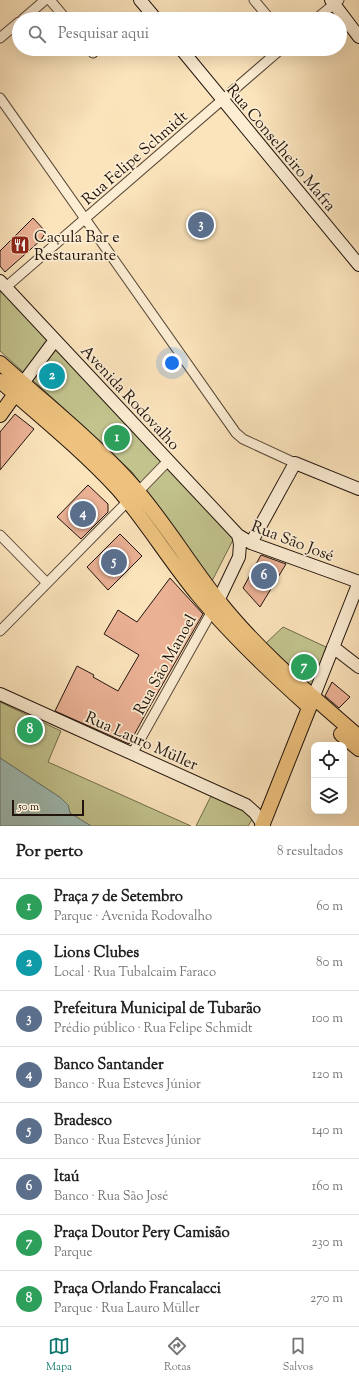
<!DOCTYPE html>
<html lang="pt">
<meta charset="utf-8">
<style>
body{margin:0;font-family:"Sorts Mill Goudy",serif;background:#f2f2f2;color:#222}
.controls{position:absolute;right:12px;bottom:12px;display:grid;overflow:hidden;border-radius:8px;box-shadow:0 4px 16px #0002}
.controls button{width:36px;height:36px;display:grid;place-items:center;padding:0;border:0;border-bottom:1px solid #e0e0e0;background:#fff;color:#222;font:20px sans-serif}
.scale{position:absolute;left:12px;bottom:10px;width:72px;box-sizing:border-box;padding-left:4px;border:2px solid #20140d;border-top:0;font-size:11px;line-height:14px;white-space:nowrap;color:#20140d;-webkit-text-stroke:3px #fcedd3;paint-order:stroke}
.you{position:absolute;left:172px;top:363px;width:14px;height:14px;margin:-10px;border:3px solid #fff;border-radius:50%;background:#1a73e8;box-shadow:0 0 0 6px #1a73e833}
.badge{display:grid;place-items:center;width:26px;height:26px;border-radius:50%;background:#0f766e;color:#fff;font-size:13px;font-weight:700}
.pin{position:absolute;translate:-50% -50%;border:2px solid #fff;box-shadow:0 1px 4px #0006}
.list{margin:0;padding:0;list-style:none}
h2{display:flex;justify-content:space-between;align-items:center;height:52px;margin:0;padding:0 16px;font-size:17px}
h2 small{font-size:13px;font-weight:400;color:#767676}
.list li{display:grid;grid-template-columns:26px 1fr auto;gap:12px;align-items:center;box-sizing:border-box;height:56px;padding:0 16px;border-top:1px solid #e0e0e0}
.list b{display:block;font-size:15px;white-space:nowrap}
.list p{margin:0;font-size:13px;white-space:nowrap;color:#767676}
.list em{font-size:13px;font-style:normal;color:#767676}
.icon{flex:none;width:22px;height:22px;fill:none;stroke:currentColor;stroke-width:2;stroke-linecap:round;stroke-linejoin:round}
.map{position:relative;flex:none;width:359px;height:826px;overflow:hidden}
.search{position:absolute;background:#fff;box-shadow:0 4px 16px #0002;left:12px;right:12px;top:12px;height:44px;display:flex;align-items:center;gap:10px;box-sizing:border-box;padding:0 14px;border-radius:22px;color:#767676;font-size:15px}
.sheet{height:500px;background:#fff}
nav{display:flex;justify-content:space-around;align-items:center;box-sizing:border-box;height:56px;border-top:1px solid #e0e0e0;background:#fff;font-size:11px;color:#767676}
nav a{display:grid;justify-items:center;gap:2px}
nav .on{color:#0f766e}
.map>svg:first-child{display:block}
.green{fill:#c2c38d;stroke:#716c4d}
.water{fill:#9fbdb5;stroke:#6c7972}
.building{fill:#ebb195;stroke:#20140d}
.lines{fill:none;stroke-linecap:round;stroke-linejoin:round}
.street-casing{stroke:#574838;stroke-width:11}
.secondary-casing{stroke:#20140d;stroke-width:14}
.primary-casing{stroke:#20140d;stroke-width:16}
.street{stroke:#fcedd3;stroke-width:9}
.secondary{stroke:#fcedd3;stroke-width:12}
.primary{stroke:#eec27e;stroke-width:14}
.labels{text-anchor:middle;stroke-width:3.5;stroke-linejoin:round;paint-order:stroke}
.street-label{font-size:16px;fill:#20140d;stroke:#fcedd3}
.poi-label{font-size:16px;fill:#20140d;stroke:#fcedd3;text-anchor:start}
</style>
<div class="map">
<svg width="359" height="826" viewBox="0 0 359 826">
<rect width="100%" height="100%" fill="#fbe3bb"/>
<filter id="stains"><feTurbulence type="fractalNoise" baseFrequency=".005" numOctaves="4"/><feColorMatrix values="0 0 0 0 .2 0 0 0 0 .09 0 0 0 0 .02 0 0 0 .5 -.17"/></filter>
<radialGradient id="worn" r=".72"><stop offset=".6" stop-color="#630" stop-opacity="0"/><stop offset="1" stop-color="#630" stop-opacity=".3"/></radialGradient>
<path class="green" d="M0 288 234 538 212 581 132 472 58 403 0 351Z
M283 627 326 647 312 687 265 644Z
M0 702 61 731 48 762 191 826H91L70 813 68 805 61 798 0 758Z
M211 796 240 807 253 818 248 826H196Z"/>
<path class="water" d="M0 758 61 798 68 805 70 813 91 826H0Z"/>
<path class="building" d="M33 218 46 232 41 240 5 272 0 266V251Z
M15 414 34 429 0 470V432Z
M88 485 108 504V512L81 539 57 517Z
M120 534 142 556 108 590 87 567Z
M261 555 286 564 260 607 243 588Z
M170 578 203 614 149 708 129 744 55 711 77 666 94 675 93 677 118 691 139 655 104 634 118 610 137 622Z
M332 682 350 697 339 708 325 696Z"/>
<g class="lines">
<defs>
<path id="street" d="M50 0 66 19
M254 0 270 19
M23 19 45 0
M316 19 339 0
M0 38 19 22
M90 49 93 53
M0 98 236 433 243 439 295 463
M6 287 281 49
M138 492 168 461
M0 535 47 583
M0 631 128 501
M132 754 212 611"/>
<path id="secondary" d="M140 0 156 19
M331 0 359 37
M181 49 359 265
M0 281 238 535 251 543 359 582
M23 383 55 340
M251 543 295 463 359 489
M218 601 239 557 240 544 238 535
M333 647 359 667
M0 694 246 805 255 813 264 826
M313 698 359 582"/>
<path id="primary" d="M0 363C43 401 88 437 127 479 161 516 187 561 218 600 259 652 310 694 359 737
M0 381C40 416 82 450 118 489 147 523 170 561 198 595 231 635 268 670 307 705
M0 415 20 387
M341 734 359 749
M262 826 313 698"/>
</defs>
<use href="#street" class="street-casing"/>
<use href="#secondary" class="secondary-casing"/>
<use href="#primary" class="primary-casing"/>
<use href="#street" class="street"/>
<use href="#secondary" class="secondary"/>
<use href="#primary" class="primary"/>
</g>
<defs>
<symbol id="restaurant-square" viewBox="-11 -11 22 22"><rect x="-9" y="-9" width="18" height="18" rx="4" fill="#8f2418" stroke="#fcedd3"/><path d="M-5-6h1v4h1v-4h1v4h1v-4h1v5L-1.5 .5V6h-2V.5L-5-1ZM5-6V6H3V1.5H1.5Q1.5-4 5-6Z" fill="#fff"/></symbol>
</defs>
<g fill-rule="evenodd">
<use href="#restaurant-square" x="9" y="234" width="22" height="22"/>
</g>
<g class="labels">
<g class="street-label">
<text transform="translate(282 147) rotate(50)" y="6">Rua Conselheiro Mafra</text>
<text transform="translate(134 157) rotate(-41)" y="6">Rua Felipe Schmidt</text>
<text transform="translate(131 397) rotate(47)" y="6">Avenida Rodovalho</text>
<text transform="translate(293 540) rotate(21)" y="6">Rua São José</text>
<text transform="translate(164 664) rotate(-61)" y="6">Rua São Manoel</text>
<text transform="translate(142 740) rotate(24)" y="6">Rua Lauro Müller</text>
</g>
<g class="poi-label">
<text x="34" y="242">Caçula Bar e<tspan x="34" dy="18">Restaurante</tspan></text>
</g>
</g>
<rect width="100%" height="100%" filter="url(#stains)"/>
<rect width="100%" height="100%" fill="url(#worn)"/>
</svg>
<div class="controls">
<button><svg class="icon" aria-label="locate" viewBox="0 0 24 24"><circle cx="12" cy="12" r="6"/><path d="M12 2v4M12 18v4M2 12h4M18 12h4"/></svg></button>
<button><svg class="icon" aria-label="layers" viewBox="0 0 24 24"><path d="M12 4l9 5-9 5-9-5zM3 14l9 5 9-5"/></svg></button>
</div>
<div class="scale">50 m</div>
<div class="you"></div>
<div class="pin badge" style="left:117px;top:438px;background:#2e9e5b">1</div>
<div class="pin badge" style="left:52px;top:376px;background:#0f9aa8">2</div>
<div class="pin badge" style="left:201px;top:225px;background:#5c6f8a">3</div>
<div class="pin badge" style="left:83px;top:514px;background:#5c6f8a">4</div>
<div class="pin badge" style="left:114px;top:562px;background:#5c6f8a">5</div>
<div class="pin badge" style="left:264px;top:576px;background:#5c6f8a">6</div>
<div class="pin badge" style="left:304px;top:667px;background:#2e9e5b">7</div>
<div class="pin badge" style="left:30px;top:730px;background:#2e9e5b">8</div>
<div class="search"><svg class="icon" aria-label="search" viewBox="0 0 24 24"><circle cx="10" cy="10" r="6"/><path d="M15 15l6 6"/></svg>Pesquisar aqui</div>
</div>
<section class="sheet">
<h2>Por perto<small>8 resultados</small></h2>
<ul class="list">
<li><span class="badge" style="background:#2e9e5b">1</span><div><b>Praça 7 de Setembro</b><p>Parque · Avenida Rodovalho</p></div><em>60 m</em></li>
<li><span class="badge" style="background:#0f9aa8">2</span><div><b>Lions Clubes</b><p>Local · Rua Tubalcaim Faraco</p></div><em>80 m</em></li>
<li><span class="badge" style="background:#5c6f8a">3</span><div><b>Prefeitura Municipal de Tubarão</b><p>Prédio público · Rua Felipe Schmidt</p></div><em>100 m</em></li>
<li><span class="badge" style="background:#5c6f8a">4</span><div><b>Banco Santander</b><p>Banco · Rua Esteves Júnior</p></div><em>120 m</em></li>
<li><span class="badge" style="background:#5c6f8a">5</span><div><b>Bradesco</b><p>Banco · Rua Esteves Júnior</p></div><em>140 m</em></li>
<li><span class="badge" style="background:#5c6f8a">6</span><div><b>Itaú</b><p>Banco · Rua São José</p></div><em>160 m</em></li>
<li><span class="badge" style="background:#2e9e5b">7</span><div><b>Praça Doutor Pery Camisão</b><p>Parque</p></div><em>230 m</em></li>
<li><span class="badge" style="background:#2e9e5b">8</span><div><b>Praça Orlando Francalacci</b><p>Parque · Rua Lauro Müller</p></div><em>270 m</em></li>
</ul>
</section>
<nav>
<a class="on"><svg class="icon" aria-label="map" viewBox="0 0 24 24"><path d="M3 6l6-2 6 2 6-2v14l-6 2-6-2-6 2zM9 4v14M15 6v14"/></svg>Mapa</a>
<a><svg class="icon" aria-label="directions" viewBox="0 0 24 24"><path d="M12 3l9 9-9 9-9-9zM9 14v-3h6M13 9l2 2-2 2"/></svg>Rotas</a>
<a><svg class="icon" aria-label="saved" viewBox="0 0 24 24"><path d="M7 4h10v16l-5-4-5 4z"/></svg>Salvos</a>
</nav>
